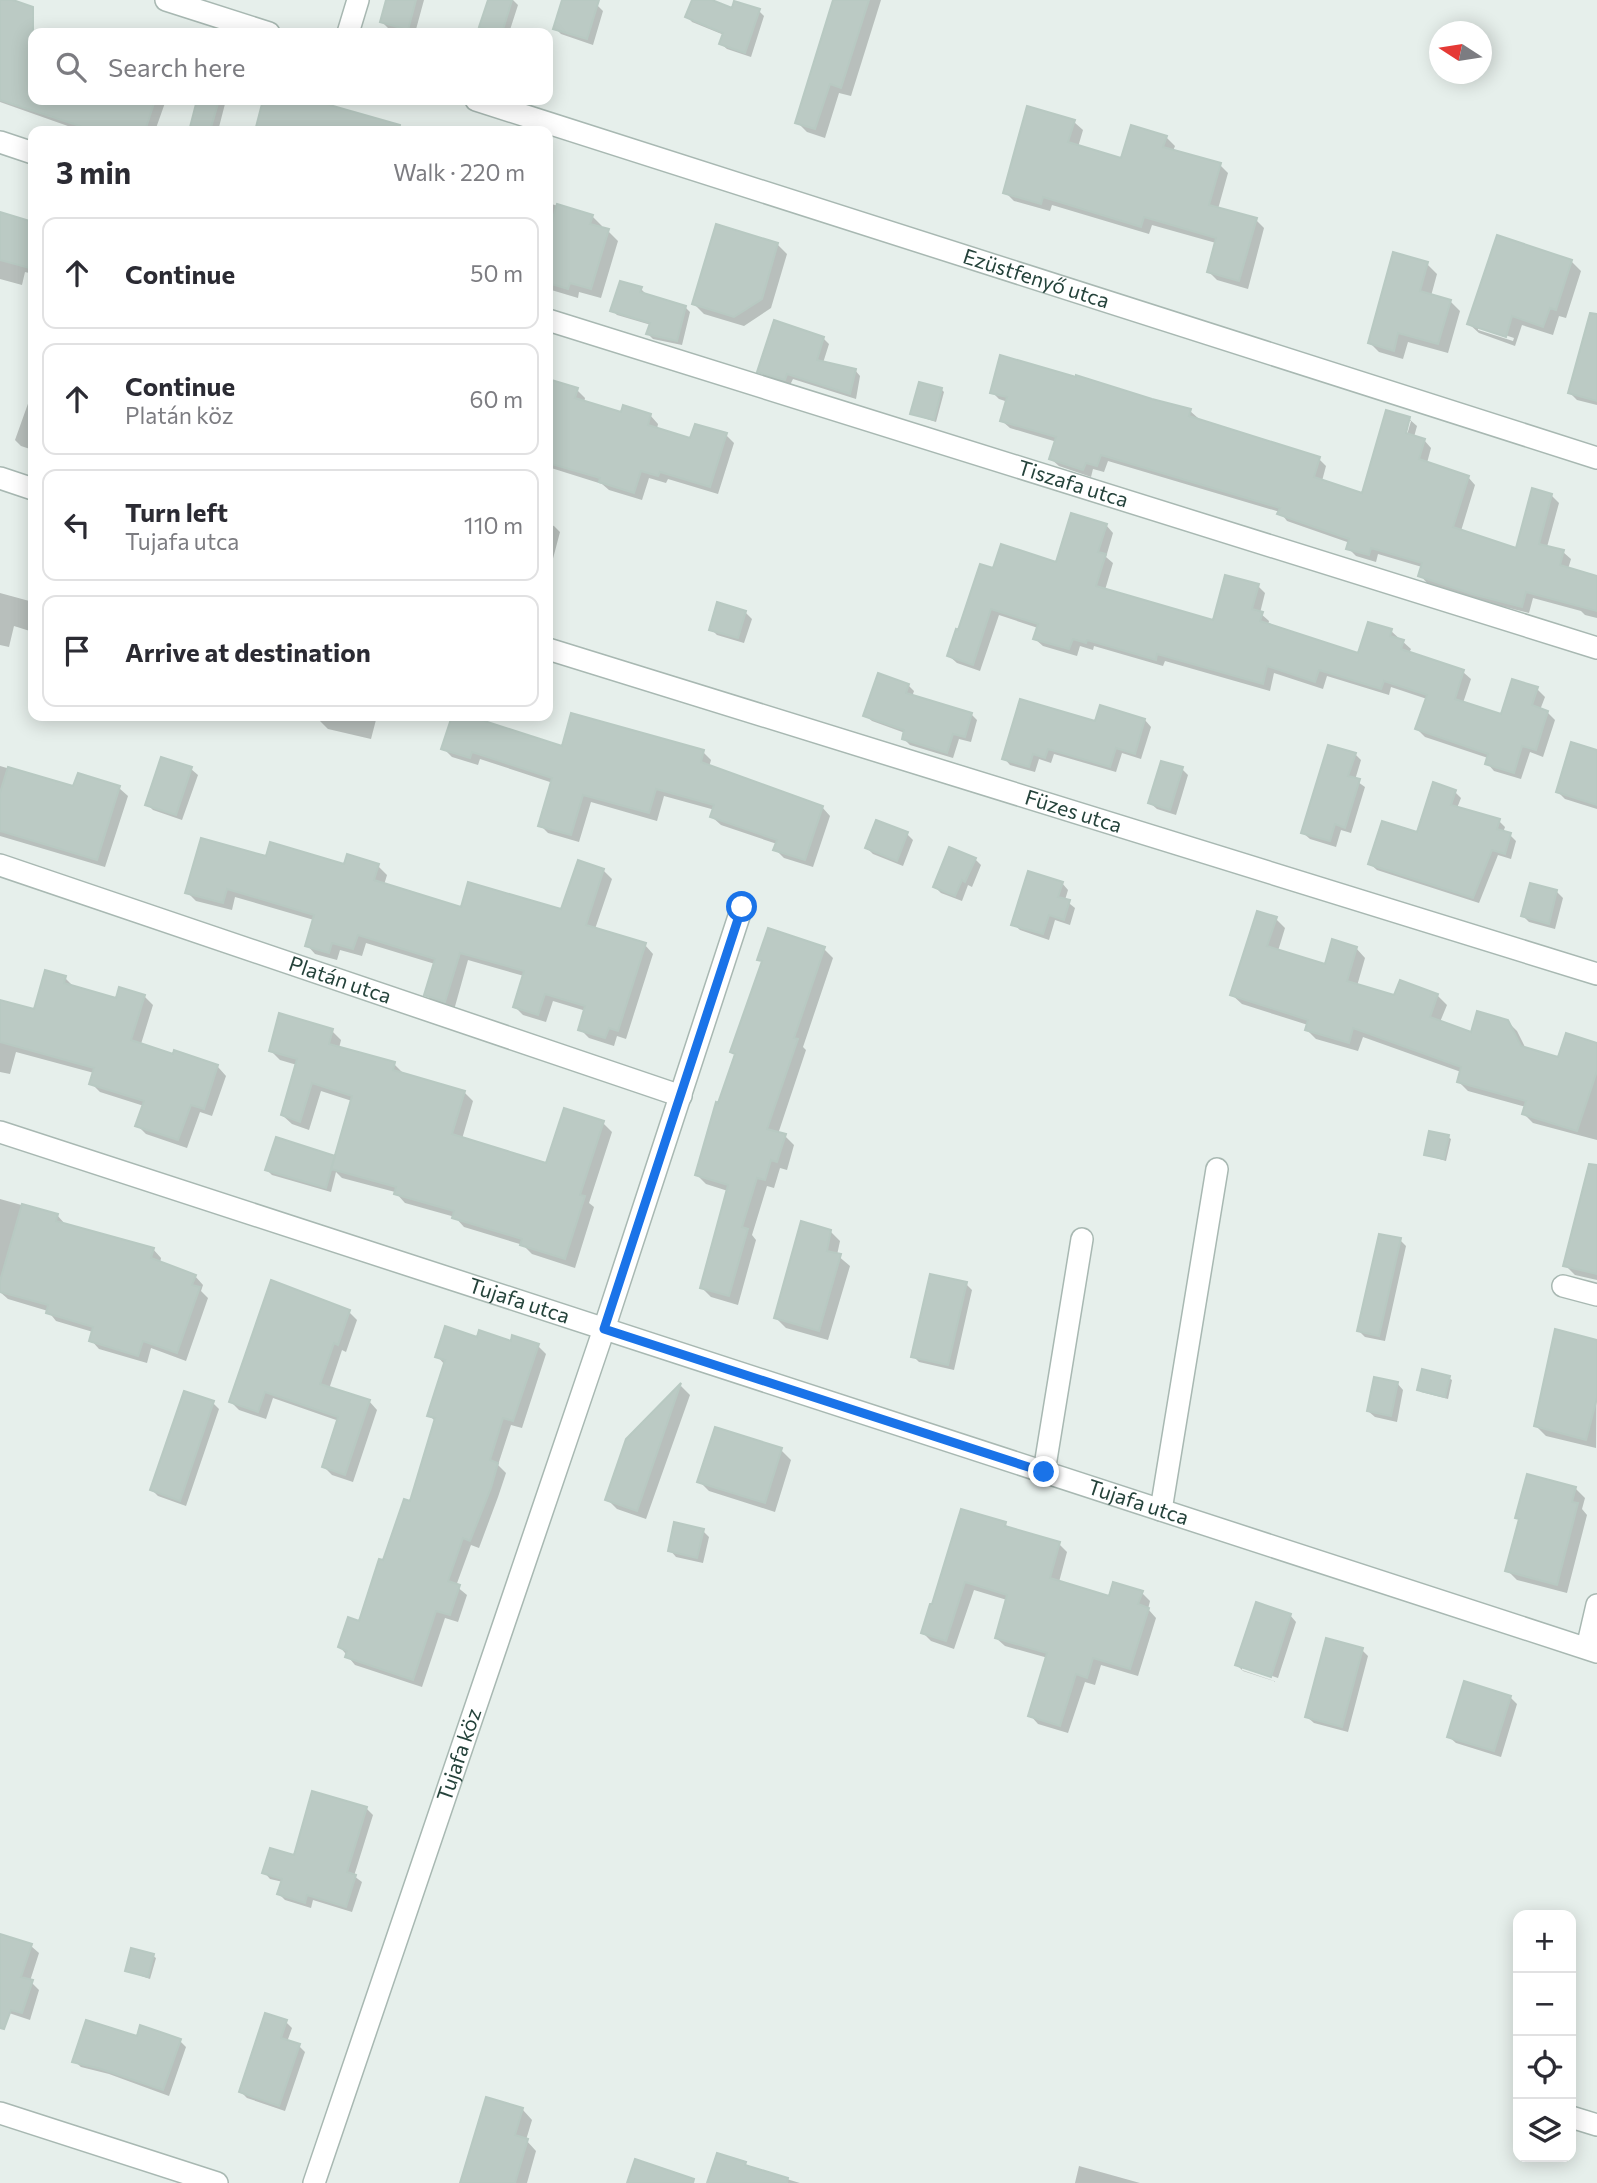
<!DOCTYPE html>
<meta charset="utf-8">
<style>
body{margin:0;font-family:Commissioner,sans-serif;background:#f2f2f3;color:#2b2b33}
.controls{position:absolute;right:21px;bottom:21px;display:grid;overflow:hidden;border-radius:14px;box-shadow:0 4px 18px #0003}
.controls button{width:63px;height:63px;display:grid;place-items:center;padding:0;border:0;border-bottom:2px solid #e1e1e2;background:#fff;color:#2b2b33;font:35px sans-serif}
.compass{position:absolute;left:1429px;top:21px;width:63px;height:63px;border-radius:50%;background:#fff;box-shadow:0 4px 18px #0003;rotate:282deg}
.stop{position:absolute;width:21px;height:21px;margin:-16px;border:5px solid #1a73e8;border-radius:50%;background:#fff}
.stop.end{background:#1a73e8;border-color:#fff;box-shadow:0 2px 7px #0008}
.list{margin:0;padding:0;list-style:none}
h2{display:flex;justify-content:space-between;align-items:center;height:91px;margin:0;padding:0 28px;font-size:30px}
h2 small{font-size:23px;font-weight:400;color:#7c7c81}
.list li{display:grid;grid-template-columns:46px 1fr auto;gap:21px;align-items:center;box-sizing:border-box;height:112px;margin:0 14px 14px;padding:0 14px;border:2px solid #e1e1e2;border-radius:14px}
.list b{display:block;font-size:26px;white-space:nowrap}
.list p{margin:0;font-size:23px;white-space:nowrap;color:#7c7c81}
.list em{font-size:23px;font-style:normal;color:#7c7c81}
.icon{flex:none;width:38px;height:38px;fill:none;stroke:currentColor;stroke-width:2;stroke-linecap:round;stroke-linejoin:round}
.map{position:relative;flex:none;width:1597px;height:2183px;overflow:hidden}
.search{position:absolute;background:#fff;box-shadow:0 4px 18px #0003;left:28px;top:28px;width:525px;height:77px;display:flex;align-items:center;gap:18px;box-sizing:border-box;padding:0 24px;border-radius:14px;color:#7c7c81;font-size:26px}
.panel{position:absolute;background:#fff;box-shadow:0 4px 18px #0003;left:28px;top:126px;width:525px;height:595px;border-radius:14px}
.map>svg:first-child{display:block}
.shadow{fill:#0003;fill-rule:evenodd}
.building{fill:#bbcac4;stroke:#b8c9c2;stroke-width:2}
.lines{fill:none;stroke-linecap:round;stroke-linejoin:round}
.minor-casing{stroke:#a8b8b2;stroke-width:24}
.minor{stroke:#fff;stroke-width:21}
.route{stroke:#1a73e8;stroke-width:9}
.labels{text-anchor:middle;stroke-width:6;stroke-linejoin:round;paint-order:stroke}
.street-label{font-size:21px;fill:#24423a;stroke:#f7fbf9}
</style>
<div class="map">
<svg width="1597" height="2183" viewBox="0 0 1597 2183">
<rect width="100%" height="100%" fill="#e6efeb"/>
<path class="shadow" d="M387 0H424L415 33 388 28 381 21Z
M489 0H513L518 5 509 33H488L481 27Z
M564 0H582L597 5 603 11 593 45 561 34 555 28Z
M694 0H707L733 10 759 11 764 16 751 57 727 49 721 44 724 35 692 22 687 16Z
M835 0H881L851 96 839 93 825 138 807 132 797 122Z
M0 53 33 64V100H166L155 131H82L0 102Z
M199 100H226L218 131H191Z
M265 100H304L416 131H256Z
M1074 122 1083 130 1078 147 1123 160 1166 137 1175 146 1173 151 1220 165 1228 173 1218 209 1256 220 1264 228 1248 289 1217 280 1209 272 1216 243 1152 225 1149 234 1052 205 1050 211 1014 201 1005 192Z
M418 128 432 131H418Z
M548 203 592 216 602 226 601 229 608 231 618 241 601 298 579 292 578 298 548 289Z
M0 214 33 223V274L25 272 22 285 0 279Z
M777 244 787 254 771 308 744 326 704 314 694 304Z
M1571 261 1581 271 1566 318 1559 316 1553 335 1522 325 1515 346 1479 333 1469 324ZM1478 326 1514 338 1513 341 1478 330Z
M1427 264 1437 274 1431 296 1450 301 1460 311 1448 353 1408 342 1403 359 1379 352 1370 343Z
M641 289 646 294 685 307 690 312 682 345 653 339 648 334 651 325 617 315 612 310Z
M1597 322V405L1577 400 1570 393Z
M823 338 829 344 823 363 855 370 860 376 856 399 793 379 790 385 765 377 759 371Z
M1002 357 1077 379 1078 377 1151 401 1190 411 1198 418 1197 421 1319 459 1326 466 1322 481 1364 495 1387 413 1409 419 1417 426 1414 437 1424 440 1431 448 1427 463 1468 477 1475 485 1461 531 1517 550 1534 490 1551 495 1559 503 1547 547 1563 552 1571 559 1568 569 1597 577V618L1585 615 1581 611 1533 598 1529 613 1481 601 1427 583 1420 575 1422 567 1378 554 1376 562 1356 556 1348 548 1350 543 1287 521 1280 512 1108 461 1104 472 1093 469 1091 477 1059 466 1051 459 1057 442 1010 428 1002 421 1008 402 999 399 992 392ZM1407 421H1411L1405 442 1402 441Z
M548 381 577 390 585 398 584 403 622 414 650 415 658 424 657 429 691 440 726 435 734 443 718 494 668 479 666 483 649 478 642 500 609 490 602 484 548 467Z
M942 390 944 392 936 422 912 414Z
M30 398 33 399V450L21 446 15 440Z
M548 524 554 526 560 532 550 570 548 569Z
M1106 525 1113 533 1106 557 1113 563 1105 590 1214 622 1258 586 1265 593 1260 613 1269 621 1268 625 1359 655 1391 631 1411 649 1409 653 1463 672 1471 679 1463 703 1502 716 1537 689 1545 697 1540 710 1547 712 1555 720 1543 757 1530 752 1521 779 1494 771 1487 763 1488 758 1425 737 1417 729 1427 699 1391 687 1389 695 1327 676 1323 689 1274 673 1270 691 1165 661 1163 666 1094 646 1093 650 1080 646 1077 656 1043 646 1035 639 1038 628 999 615 980 671 957 663 949 656 959 632 994 570 1058 564Z
M0 593 33 602V632L14 626 9 647 0 645Z
M745 612 752 619 744 643 717 635 711 629Z
M908 685 914 691 912 697 971 714 977 720 971 742 959 739 953 758 910 745 904 739 905 733 872 721 865 715Z
M320 716H377L371 739 328 729 319 720Z
M453 716H463L563 748 703 752 711 760 709 767 822 807 830 816 813 867 784 858 775 849 777 844 721 825 712 817 715 810 664 796 657 821 591 802 579 842 548 833 540 825 553 783 480 759 478 765 452 757 443 748Z
M1145 720 1151 727 1141 759 1122 753 1116 772 1054 754 1051 763 1039 759 1035 772 1010 765 1004 758 1096 723Z
M1597 752V809L1565 799 1558 792Z
M1355 754 1361 760 1355 780 1365 787 1351 833 1341 830 1336 847 1310 839 1303 833Z
M162 759 191 769 198 775 182 820 153 810 147 804Z
M0 766 75 788H119L128 796 105 867 0 836Z
M1182 769 1188 775 1176 815 1157 809 1150 803Z
M1455 792 1461 798 1457 808 1499 821 1505 827 1503 833 1510 835 1516 841 1511 859 1498 855 1479 903 1377 870 1370 864 1418 834Z
M907 834 913 840 903 866 873 854 867 848Z
M267 858 346 866H378L387 875 384 885 462 909 562 911 603 870 612 879 595 929 645 945 653 954 626 1039 617 1036 614 1046 589 1038 580 1029 586 1011 553 1001 546 1022 523 1015 515 1007 524 976 468 960 454 1010 434 1003 426 994 435 964 366 943 362 956 340 950 337 960 315 954 307 945 314 920 235 897 232 910 196 901 187 892Z
M975 859 981 865 972 887 968 885 962 901 941 893 935 887Z
M1062 883 1068 890 1065 900 1075 908 1070 925 1055 920 1049 940 1020 930 1013 924Z
M1531 885 1557 892 1563 898 1555 929 1529 922 1523 916Z
M1276 919 1285 928 1278 951 1326 966 1356 948 1365 958 1357 986 1396 997 1437 995 1447 1005 1440 1022 1472 1034 1507 1021 1517 1031 1526 1049 1559 1059 1597 1044V1140L1533 1123 1524 1114 1526 1107 1468 1091 1459 1082 1461 1072 1363 1037 1358 1051 1316 1039 1307 1030 1308 1025 1242 1004 1232 995Z
M824 949 833 958 803 1047 806 1050 778 1134 785 1136 794 1145 787 1170 780 1168 774 1188 767 1186 752 1235 756 1240 738 1305 711 1297 702 1288 728 1191 706 1184 697 1175 736 1055 732 1052 763 963 759 959Z
M65 978 73 986 117 1000 144 996 153 1005 141 1044 174 1056 176 1052 218 1067 226 1076 212 1116 200 1112 187 1148 146 1134 137 1125 144 1106 100 1092 91 1083 94 1073 16 1052 10 1074 0 1072V1001L36 1011Z
M332 1031 341 1040 339 1048 394 1064 403 1073 464 1092 473 1101 462 1139 548 1165 603 1123 612 1132 589 1203 594 1207 575 1268 532 1254 523 1245 464 1227 455 1217 405 1203 395 1192 342 1178 336 1172 331 1192 272 1175 267 1170 336 1159 352 1101 321 1091 309 1130 292 1124 282 1115 297 1065 280 1060 271 1051Z
M1448 1137 1451 1139 1446 1161 1426 1155Z
M0 1199 57 1215 65 1224 153 1249 161 1258 160 1263 195 1276 203 1285 201 1291 208 1298 186 1361 151 1348 147 1363 99 1349 91 1340 93 1332 56 1321 48 1311 8 1299 0 1292Z
M1597 1207V1280L1575 1275 1565 1265Z
M830 1231 840 1241 837 1255 850 1266 828 1340 786 1328 776 1318Z
M1400 1240 1406 1246 1385 1341 1365 1337 1359 1331Z
M966 1284 972 1290 954 1370 919 1362 913 1356Z
M349 1312 357 1320 346 1352 342 1350 329 1389 369 1401 377 1410 353 1482 332 1475 324 1467 339 1421 273 1398 266 1419 239 1410 231 1402Z
M478 1339 538 1346 546 1354 522 1428 511 1425 498 1465 506 1473 498 1497 479 1548 471 1545 456 1586 467 1595 458 1622 445 1618 422 1687 355 1665 340 1647 360 1623 384 1562 411 1503 435 1421 429 1415 445 1365 437 1356Z
M1597 1342 1596 1448 1546 1436 1536 1426Z
M1449 1378 1452 1380 1448 1399 1421 1392 1419 1390Z
M1397 1383 1403 1390 1397 1422 1375 1417 1368 1411Z
M681 1386 690 1395 646 1519 617 1509 607 1499 627 1440Z
M213 1403 219 1409 186 1506 158 1496 152 1490Z
M716 1429 781 1450 791 1460 775 1512 709 1491 699 1481Z
M1575 1488 1585 1498 1582 1509 1587 1515 1567 1593 1517 1580 1507 1570 1520 1521 1517 1518Z
M1005 1524 1011 1530 1059 1544 1067 1552 1059 1582 1110 1598 1142 1593 1150 1601 1148 1609 1156 1618 1138 1676 1101 1665 1095 1685 1085 1682 1068 1733 1038 1724 1030 1715 1048 1658 1005 1646 996 1638 1007 1600 974 1590 954 1649 931 1641 923 1633Z
M703 1531 709 1537 703 1563 676 1557 670 1550Z
M1290 1615 1296 1622 1278 1678 1242 1666V1670L1277 1682 1243 1671 1237 1665Z
M1362 1650 1368 1656 1348 1732 1314 1723 1307 1717Z
M1510 1697 1517 1704 1501 1757 1456 1743 1449 1737Z
M366 1808 373 1815 354 1876 362 1882 352 1912 313 1900 311 1908 285 1900 279 1894 283 1882 270 1879 264 1872 295 1858Z
M0 1935 31 1946 39 1953 30 1981 39 1990 30 2020 0 2010Z
M153 1956 156 1958 150 1979 127 1971Z
M286 2022 292 2028 287 2042 299 2046 305 2052 285 2111 247 2098 241 2092Z
M138 2038 180 2041 186 2047 169 2096 109 2074 81 2067 74 2061Z
M487 2099 523 2110 532 2120 526 2140 536 2151 527 2183H462Z
M745 2163 749 2168 800 2183H709Z
M1079 2166 1140 2183H1075Z"/>
<path class="building" d="M0 0H13L33 7V100H155L145 131H95L0 100Z
M386 0H416L408 30 380 22Z
M488 0H512L502 33 479 27Z
M562 0H599L587 39 553 29Z
M692 0H712L732 8 734 1 760 9 745 53 719 44 723 33 685 17Z
M833 0H869L841 88 830 84 815 129 795 123Z
M197 100H219L210 131H189Z
M263 100H312L400 125 399 131H255Z
M1027 106 1075 120 1068 142 1121 158 1131 125 1167 136 1163 147 1221 163 1209 205 1257 218 1239 281 1207 272 1216 238 1144 217 1141 227 1043 197 1041 204 1003 193Z
M557 204 593 215 590 224 609 229 591 289 570 283 568 289 548 283V236Z
M0 212 33 222V269L0 260Z
M716 224 778 243 762 299 734 317 692 304Z
M1497 235 1572 260 1556 310 1550 308 1543 327 1512 316 1506 337 1467 324Z
M1393 252 1428 262 1420 291 1451 300 1438 344 1398 333 1394 351 1368 343Z
M620 281 642 287 640 292 686 306 677 341 646 334 650 323 610 311Z
M1590 313 1597 314V401L1568 393Z
M774 320 824 337 817 360 856 369 850 394 787 374 785 380 757 372Z
M1000 355 1076 377V375L1152 399 1191 409 1189 416 1320 457 1314 477 1362 493 1386 410 1410 417 1406 433 1425 439 1419 459 1469 476 1453 527 1516 548 1532 488 1552 494 1539 544 1564 550 1560 565 1597 576V611L1526 592 1522 607 1472 594 1418 576 1422 563 1371 548 1369 555 1346 549 1349 539 1277 514 1280 508 1101 455 1097 466 1086 463 1083 470 1049 459 1056 437 1000 421 1007 397 990 393Z
M548 379 578 388 575 398 621 412 623 405 651 414 648 425 690 438 695 424 727 433 710 487 660 472 658 476 641 471 634 493 599 482 600 478 548 463Z
M919 382 942 388 934 420 910 414Z
M1071 513 1107 524 1098 552 1106 554 1096 586 1213 620 1225 575 1259 584 1252 609 1263 612 1260 621 1358 653 1368 622 1392 629 1390 636 1404 640 1401 649 1464 670 1455 699 1501 714 1512 679 1538 687 1532 705 1548 711 1536 750 1522 746 1514 773 1485 764 1488 754 1415 729 1427 695 1384 681 1381 689 1319 670 1315 682 1267 666 1263 684 1157 654 1156 660 1087 640 1086 643 1073 639 1069 649 1033 639 1038 624 991 609 973 665 947 656 956 629 958 630 980 564 993 568 1001 544 1056 562Z
M717 602 746 611 738 638 709 630Z
M878 673 909 684 906 693 972 713 965 737 953 734 947 753 902 739 904 730 863 716Z
M1020 699 1095 721 1100 705 1145 719 1135 754 1116 748 1110 767 1048 749 1045 758 1033 754 1029 767 1002 759Z
M571 713 704 750 701 762 823 806 805 860 773 850 777 840 710 817 714 805 656 789 649 813 583 795 571 835 538 826 552 778 472 752 470 758 441 749 452 716H469L562 746Z
M1571 742 1597 750V805L1556 792Z
M1328 745 1356 753 1348 776 1360 779 1345 828 1335 824 1330 841 1301 833Z
M161 757 192 767 176 815 145 805Z
M1161 761 1183 767 1170 810 1148 803Z
M8 767 73 786 78 773 120 786 97 860 0 831V793Z
M1433 782 1456 790 1451 805 1500 819 1497 829 1511 833 1505 854 1492 850 1473 898 1368 864 1382 821 1417 832Z
M876 820 908 832 897 861 865 848Z
M201 838 266 856 270 842 344 864 347 854 379 864 374 880 461 907 468 882 561 909 578 860 604 869 586 925 646 943 618 1031 609 1028 605 1038 578 1030 585 1006 545 994 538 1015 513 1007 524 971 460 953 445 1002 424 995 435 959 358 935 353 949 332 943 329 953 305 946 314 915 227 889 223 903 185 893Z
M949 847 976 858 965 882 962 880 955 896 933 887Z
M1028 871 1063 882 1058 897 1070 900 1064 920 1049 915 1043 934 1011 925Z
M1530 883 1557 890 1549 924 1521 916Z
M1257 911 1277 917 1267 946 1325 964 1332 939 1357 947 1347 981 1394 995 1400 980 1438 994 1430 1017 1471 1032 1477 1011 1508 1020 1521 1046 1558 1057 1566 1033 1597 1043V1071L1577 1131 1522 1114 1526 1101 1457 1082 1461 1067 1353 1028 1349 1043 1305 1030 1308 1020 1230 995Z
M768 928 825 947 794 1038 798 1039 767 1129 786 1134 777 1162 771 1160 765 1180 757 1178 742 1227 748 1229 729 1296 700 1288 728 1185 695 1175 716 1102 718 1103 735 1054 730 1052 762 961 757 960Z
M45 970 66 976 64 983 116 998 119 987 145 995 131 1040 173 1054 174 1050 218 1065 204 1109 191 1105 178 1140 135 1126 144 1101 89 1084 94 1068 0 1042V1000L34 1009Z
M279 1013 333 1029 329 1044 395 1062 393 1070 465 1091 452 1134 546 1163 564 1108 604 1121 580 1195 585 1196 565 1259 520 1245 522 1239 452 1218 454 1211 394 1194 396 1187 331 1169 352 1096 312 1083 300 1122 281 1115 297 1059 269 1051Z
M1429 1131 1449 1135 1444 1159 1424 1155Z
M276 1137 335 1156 326 1188 265 1170Z
M1589 1164 1597 1165V1274L1563 1266Z
M22 1204 58 1214 56 1221 154 1248 151 1258 196 1275 192 1285 200 1287 177 1353 143 1341 138 1356 89 1341 93 1327 46 1313 48 1305 0 1292V1281Z
M801 1221 831 1230 827 1251 841 1254 819 1331 774 1318Z
M1379 1234 1401 1238 1379 1336 1357 1331Z
M930 1274 967 1282 948 1365 911 1357Z
M271 1280 350 1310 338 1345 334 1343 320 1384 370 1400 345 1475 322 1467 338 1417 265 1392 258 1412 229 1402Z
M445 1326 477 1337 479 1330 511 1341 512 1335 539 1344 513 1421 503 1418 490 1460 498 1463 491 1488 470 1541 463 1538 448 1581 460 1585 450 1615 436 1611 413 1680 345 1657 347 1651 338 1647 348 1617 359 1621 379 1559 383 1560 404 1499 410 1501 435 1418 427 1416 445 1360 435 1357Z
M1555 1329 1597 1340V1398L1586 1440 1534 1426Z
M1422 1369 1450 1376 1445 1397 1417 1390Z
M1374 1377 1398 1382 1391 1416 1367 1411Z
M681 1383 637 1511 605 1500 626 1439Z
M184 1391 214 1401 180 1501 150 1490Z
M715 1427 782 1448 765 1503 697 1482Z
M1527 1474 1576 1487 1572 1502 1578 1503 1557 1585 1505 1571 1519 1519 1515 1518Z
M961 1509 1006 1522 1005 1526 1060 1542 1050 1578 1109 1596 1113 1582 1143 1591 1138 1604 1149 1608 1130 1669 1093 1658 1087 1678 1076 1674 1060 1726 1028 1716 1047 1653 995 1638 1007 1595 965 1582 946 1641 921 1633 930 1604H932Z
M674 1522 704 1529 697 1558 668 1551Z
M1256 1602 1291 1614 1271 1677 1235 1665Z
M1326 1638 1363 1648 1342 1727 1305 1717Z
M1464 1681 1511 1696 1494 1751 1447 1737Z
M312 1791 367 1807 347 1872 356 1875 346 1907 307 1895 305 1903 277 1894 282 1879 262 1873 270 1848 294 1855Z
M0 1934 32 1944 21 1977 33 1980 22 2013 11 2010 4 2029 0 2028Z
M131 1948 154 1954 148 1977 125 1971Z
M265 2013 287 2020 281 2038 300 2044 279 2106 239 2092Z
M86 2020 137 2036 140 2025 181 2039 163 2090 101 2069 72 2062Z
M486 2097 523 2108 515 2135 528 2139 515 2183H460Z
M717 2153 746 2162 745 2165 788 2178 787 2183H707Z
M635 2159 694 2179 693 2183H627Z"/>
<g class="lines">
<defs>
<g id="minor">
<path d="M166 0 269 33"/>
<path d="M348 33 358 0"/>
<path id="s1" d="M476 100 1597 458"/>
<path d="M0 142 33 153"/>
<path id="s2" d="M548 320 1597 648"/>
<path d="M0 478 33 489"/>
<path id="s3" d="M548 649 1597 974"/>
<path id="s4" d="M0 865 681 1096"/>
<path id="s5" d="M0 1132 1597 1652"/>
<path d="M1563 1286 1597 1295"/>
<path d="M1044 1472 1082 1239"/>
<path d="M1161 1510 1217 1169"/>
<path d="M1587 1648 1597 1605"/>
<path d="M0 2113 217 2183"/>
<path d="M1571 2117 1597 2125"/>
<path id="s6" d="M314 2183 604 1329 742 907"/>
</g>
</defs>
<use href="#minor" class="minor-casing"/>
<use href="#minor" class="minor"/>
</g>
<g class="lines">
<path class="route" d="M742 907 604 1329 1044 1472"/>
</g>
<g class="labels">
<g class="street-label">
<text dy="7" stroke="none"><textPath href="#s1" startOffset="588">Ezüstfenyő utca</textPath></text>
<text dy="7" stroke="none"><textPath href="#s2" startOffset="550">Tiszafa utca</textPath></text>
<text dy="7" stroke="none"><textPath href="#s3" startOffset="550">Füzes utca</textPath></text>
<text dy="7" stroke="none"><textPath href="#s4" startOffset="359">Platán utca</textPath></text>
<text dy="7" stroke="none"><textPath href="#s5" startOffset="546">Tujafa utca</textPath></text>
<text dy="7" stroke="none"><textPath href="#s5" startOffset="1197">Tujafa utca</textPath></text>
<text dy="7" stroke="none"><textPath href="#s6" startOffset="452">Tujafa köz</textPath></text>
</g>
</g>
</svg>
<div class="controls">
<button>+</button>
<button>−</button>
<button><svg class="icon" aria-label="locate" viewBox="0 0 24 24"><circle cx="12" cy="12" r="6"/><path d="M12 2v4M12 18v4M2 12h4M18 12h4"/></svg></button>
<button><svg class="icon" aria-label="layers" viewBox="0 0 24 24"><path d="M12 4l9 5-9 5-9-5zM3 14l9 5 9-5"/></svg></button>
</div>
<svg class="compass" viewBox="-18 -18 36 36"><path d="M0-13l5 13h-10z" fill="#e53935"/><path d="M0 13l5-13h-10z" fill="#7c7c81"/></svg>
<div class="stop" style="left:742px;top:907px"></div>
<div class="stop end" style="left:1044px;top:1472px"></div>
<div class="search"><svg class="icon" aria-label="search" viewBox="0 0 24 24"><circle cx="10" cy="10" r="6"/><path d="M15 15l6 6"/></svg>Search here</div>
<section class="panel">
<h2>3 min<small>Walk · 220 m</small></h2>
<ul class="list">
<li><svg class="icon" aria-label="ahead" viewBox="0 0 24 24"><path d="M12 20V5M6 11l6-6 6 6"/></svg><div><b>Continue</b></div><em>50 m</em></li>
<li><svg class="icon" aria-label="ahead" viewBox="0 0 24 24"><path d="M12 20V5M6 11l6-6 6 6"/></svg><div><b>Continue</b><p>Platán köz</p></div><em>60 m</em></li>
<li><svg class="icon" aria-label="left" viewBox="0 0 24 24"><path d="M17 20v-9H6M10 6l-5 5 5 5"/></svg><div><b>Turn left</b><p>Tujafa utca</p></div><em>110 m</em></li>
<li><svg class="icon" aria-label="arrive" viewBox="0 0 24 24"><path d="M6 21V4h12l-3 4 3 4H6"/></svg><div><b>Arrive at destination</b></div></li>
</ul>
</section>
</div>
